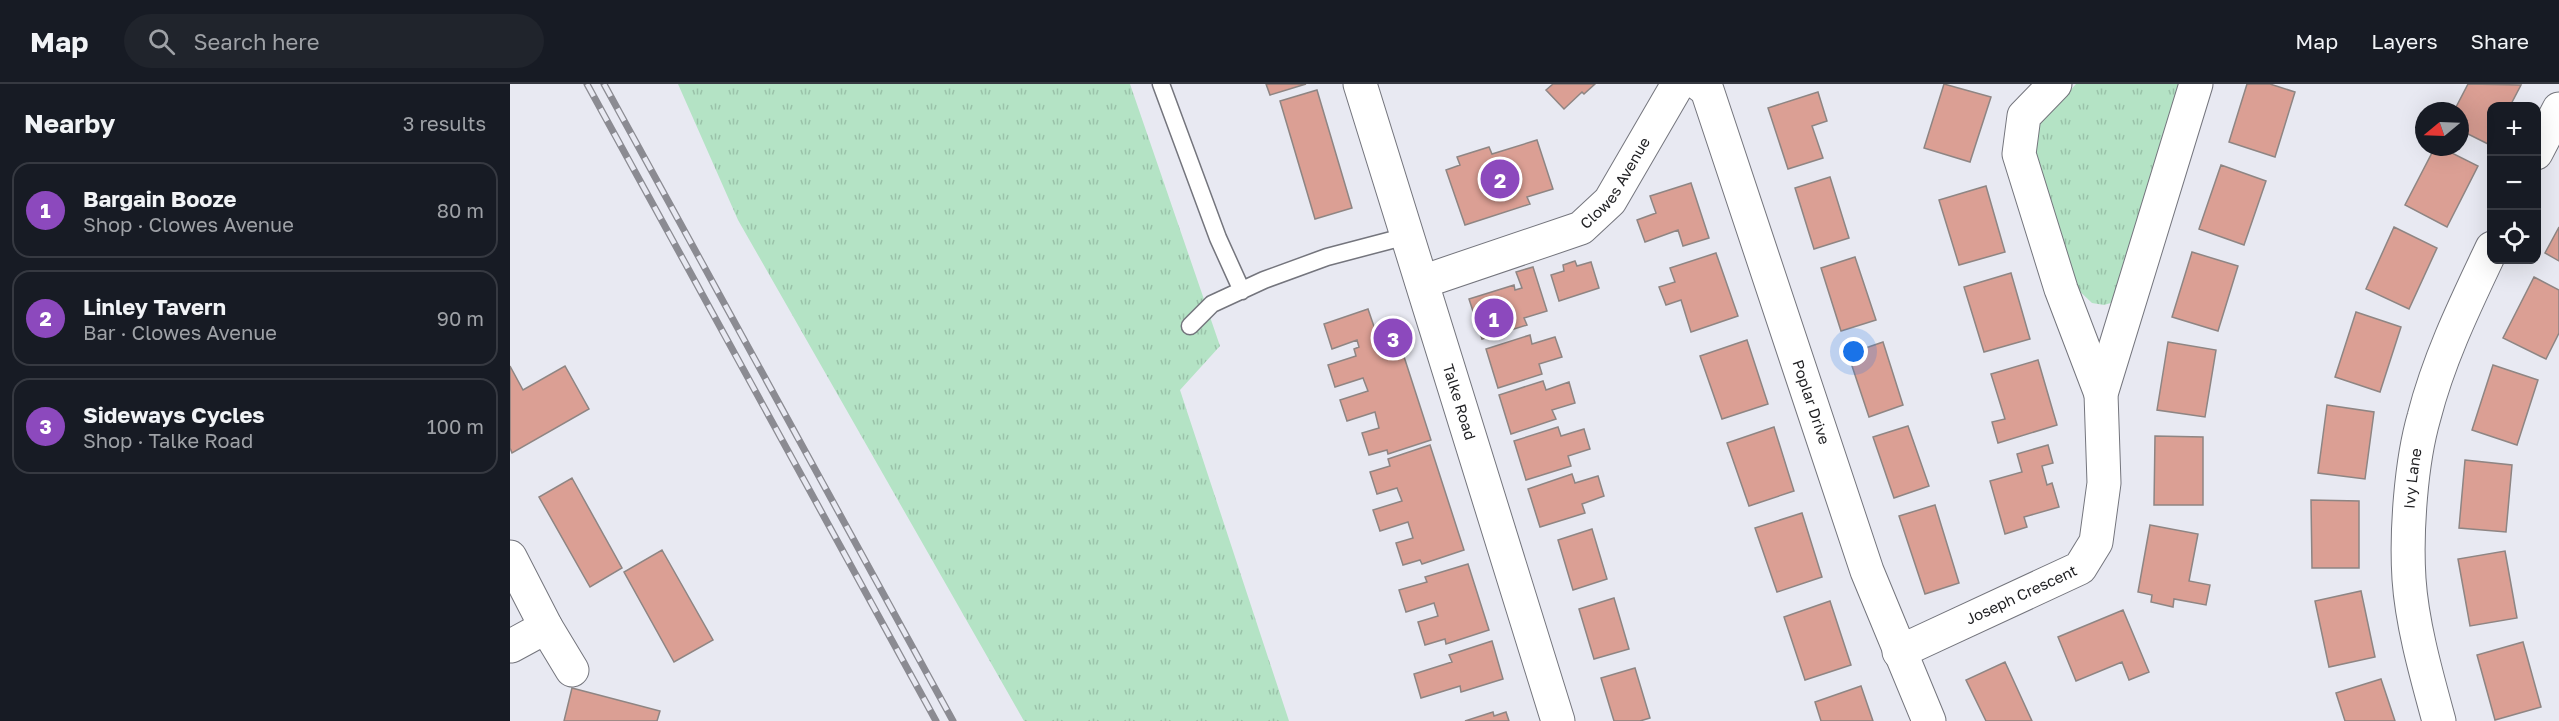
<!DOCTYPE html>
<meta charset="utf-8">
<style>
body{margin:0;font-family:"Golos Text",sans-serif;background:#20242c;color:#f1f3f6}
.controls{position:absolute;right:18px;top:18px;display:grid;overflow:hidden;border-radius:12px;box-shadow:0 6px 24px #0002}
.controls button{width:54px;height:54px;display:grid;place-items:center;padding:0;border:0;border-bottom:2px solid #363941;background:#171b24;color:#f1f3f6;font:30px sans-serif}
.compass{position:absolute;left:1905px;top:18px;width:54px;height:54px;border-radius:50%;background:#171b24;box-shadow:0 6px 24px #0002;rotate:251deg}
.you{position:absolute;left:1344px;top:268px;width:21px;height:21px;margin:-15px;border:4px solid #fff;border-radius:50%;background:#1a73e8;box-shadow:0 0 0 9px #1a73e833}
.badge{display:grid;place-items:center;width:39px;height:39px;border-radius:50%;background:#8c49bd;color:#fff;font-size:20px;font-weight:700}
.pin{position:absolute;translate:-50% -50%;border:3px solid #fff;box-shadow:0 2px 6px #0006}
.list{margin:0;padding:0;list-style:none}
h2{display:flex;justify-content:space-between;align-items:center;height:78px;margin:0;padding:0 24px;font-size:26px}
h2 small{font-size:20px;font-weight:400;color:#9ea1a6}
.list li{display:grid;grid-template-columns:39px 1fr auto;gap:18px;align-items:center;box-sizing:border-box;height:96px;margin:0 12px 12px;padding:0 12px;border:2px solid #363941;border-radius:18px}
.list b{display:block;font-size:22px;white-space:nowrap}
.list p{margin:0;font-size:20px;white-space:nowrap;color:#9ea1a6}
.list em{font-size:20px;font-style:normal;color:#9ea1a6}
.icon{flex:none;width:33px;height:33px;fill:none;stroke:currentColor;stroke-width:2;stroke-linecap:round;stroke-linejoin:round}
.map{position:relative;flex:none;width:2049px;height:637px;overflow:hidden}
header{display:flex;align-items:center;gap:36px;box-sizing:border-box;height:84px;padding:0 30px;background:#171b24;border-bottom:2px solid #363941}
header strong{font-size:28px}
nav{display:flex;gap:33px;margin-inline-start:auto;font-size:21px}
.search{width:420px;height:54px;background:#20242c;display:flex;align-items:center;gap:15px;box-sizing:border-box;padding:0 21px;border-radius:33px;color:#9ea1a6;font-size:22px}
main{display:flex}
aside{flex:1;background:#171b24}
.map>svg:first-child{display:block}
.grass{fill:url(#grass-tufts)}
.building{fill:#db9f94;stroke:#8e8583;stroke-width:1.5}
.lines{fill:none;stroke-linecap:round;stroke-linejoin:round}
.service-casing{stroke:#74757d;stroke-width:19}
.minor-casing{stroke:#74757d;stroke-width:35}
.service{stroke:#fff;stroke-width:16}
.minor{stroke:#fff;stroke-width:33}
.rail-casing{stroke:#8b8b92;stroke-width:7}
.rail{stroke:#e8e9f2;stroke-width:4.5;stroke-dasharray:14;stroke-linecap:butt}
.labels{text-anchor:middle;stroke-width:6;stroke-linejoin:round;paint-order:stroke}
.street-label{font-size:15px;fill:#1f1f22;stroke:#e8e9f2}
</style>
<header>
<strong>Map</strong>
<div class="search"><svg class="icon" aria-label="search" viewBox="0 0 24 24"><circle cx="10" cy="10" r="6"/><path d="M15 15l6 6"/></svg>Search here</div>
<nav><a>Map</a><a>Layers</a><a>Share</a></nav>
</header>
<main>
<aside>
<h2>Nearby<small>3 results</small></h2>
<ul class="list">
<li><span class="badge">1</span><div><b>Bargain Booze</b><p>Shop · Clowes Avenue</p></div><em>80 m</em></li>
<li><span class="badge">2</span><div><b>Linley Tavern</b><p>Bar · Clowes Avenue</p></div><em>90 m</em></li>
<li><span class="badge">3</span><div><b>Sideways Cycles</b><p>Shop · Talke Road</p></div><em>100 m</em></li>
</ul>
</aside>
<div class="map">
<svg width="2049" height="637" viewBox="0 0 2049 637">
<defs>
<pattern id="grass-tufts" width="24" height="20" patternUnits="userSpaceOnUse" patternTransform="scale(1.5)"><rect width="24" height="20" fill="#b4e3c5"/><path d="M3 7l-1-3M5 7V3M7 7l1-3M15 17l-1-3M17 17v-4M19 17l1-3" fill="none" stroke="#9ac2a9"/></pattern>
</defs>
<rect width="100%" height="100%" fill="#e8e9f2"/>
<path class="grass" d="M168 0H620L710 262 670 306 779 637H514L228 136Z
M1566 0H1677L1604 218 1594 221 1582 219 1562 200 1523 69 1525 44Z"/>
<path class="building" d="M756 0H796L760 11Z
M1043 0H1085L1074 10 1072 8 1054 25 1036 6Z
M1434 0 1481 13 1460 78 1414 64Z
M1737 0H1760L1785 8 1765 73 1719 58Z
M1958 0 2011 1 2000 22H1982L1980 61 1950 46V27H1944Z
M807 6 842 124 805 135 770 17Z
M1308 8 1317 37 1302 42 1313 74 1278 85 1258 24Z
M1027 56 1043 105 1017 113 1020 120 955 141 936 86 950 81 947 73 979 63 982 70Z
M1925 63H1930L1968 82 1937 143 1895 121Z
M1711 81 1756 97 1734 161 1689 145Z
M1320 93 1339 154 1304 165 1285 104Z
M1181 99 1199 154 1173 162 1168 146 1135 158 1127 136 1146 129 1140 112Z
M1476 102 1495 168 1449 181 1429 116Z
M1884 143 1927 164 1899 225 1856 205Z
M2049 143V177L2035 169Z
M1682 168 1728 182 1708 247 1662 233Z
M1206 169 1228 232 1181 248 1171 216 1156 221 1149 203 1165 198 1160 184Z
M1345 173 1366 236 1331 247 1311 184Z
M1065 177 1067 182 1081 178 1089 204 1049 217 1041 191 1054 187 1053 181Z
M1023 183 1037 227 1014 234 1017 241 972 255 959 215 1004 201 1005 206 1012 204 1006 188Z
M1501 189 1520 255 1474 268 1454 203Z
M2024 193 2049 206V249L2036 275 1993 254Z
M858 225 869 257 887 251 921 356 878 370 877 366 859 371 852 349 869 344 865 328 837 337 830 316 858 307 853 294 825 303 818 281 846 272 844 265 849 263 847 256 822 265 814 240Z
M1846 228 1891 243 1870 308 1825 293Z
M1020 251 1022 260 1045 253 1052 273 1029 280 1032 290 988 304 976 265Z
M1237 256 1258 320 1212 335 1190 272Z
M1373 258 1393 321 1359 333 1338 270Z
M1658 258 1706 266 1695 333 1647 326Z
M1528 276 1547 341 1488 359 1482 338 1495 335 1481 290Z
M1983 281 2028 296 2007 361 1962 346Z
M0 282 13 306 55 282 79 325 2 369 0 364Z
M1033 297 1036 306 1059 298 1065 319 1042 326 1046 335 1001 350 989 311Z
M1817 321 1864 328 1855 395 1808 389Z
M1398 342 1419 402 1384 414 1363 353Z
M1048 343 1051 352 1074 345 1080 365 1058 372 1061 382 1016 396 1004 357Z
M1264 343 1284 407 1239 422 1217 359Z
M1645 352 1693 353V421H1644Z
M920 361 954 466 912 480 910 476 893 481 886 459 903 454 898 438 870 447 863 426 892 417 887 404 867 410 860 388 880 382 878 375Z
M1538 361 1543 379 1532 382 1537 401 1542 399 1549 423 1514 433 1517 443 1495 450 1480 397 1512 388 1507 370Z
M1955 376 2002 381 1996 448 1949 444Z
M1062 390 1065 399 1088 392 1094 412 1072 420 1075 429 1030 443 1018 405Z
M62 394 112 484 80 503 29 413Z
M1801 416 1849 417V484H1802Z
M1425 421 1449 499 1415 510 1389 432Z
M1292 429 1312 493 1267 508 1245 444Z
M1640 441 1688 450 1679 497 1700 501 1696 521 1664 515 1663 523 1641 518 1642 511 1628 508Z
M1082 445 1097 495 1063 506 1048 456Z
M152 466 203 556 164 578 114 488Z
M1995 467 2007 534 1960 542 1948 475Z
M958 480 979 546 936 560 935 555 915 561 908 538 928 532 924 519 896 528 889 506 917 498 915 493Z
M1851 507 1865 573 1819 583 1805 517Z
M1104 514 1119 565 1084 575 1069 525Z
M1320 517 1341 581 1295 596 1274 533Z
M1613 526 1639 588 1619 596 1612 578 1566 597 1548 553Z
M982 557 993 595 951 608 950 602 911 614 904 590 942 578 939 571Z
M2013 558 2031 623 1985 636 1967 571Z
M1495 578 1522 637H1476L1456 596Z
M1125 584 1140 634 1130 637H1104L1091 594Z
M1871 595 1885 637H1835L1826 609Z
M1351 602 1363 637H1311L1305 618Z
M62 604 150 627 147 637H54Z
M983 628 984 632 996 628 999 637H955Z"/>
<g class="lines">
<defs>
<path id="service" d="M651 0 708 154 732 207
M680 242 702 220 754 196 817 173 897 152"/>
<g id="minor">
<path id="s1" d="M850 0 1048 637"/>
<path id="s2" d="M1189 0 1197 6 1357 487 1419 637"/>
<path d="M1545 0 1514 32 1509 70 1551 205 1591 310"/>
<path d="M2026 69 2049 25"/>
<path id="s3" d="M912 198 1071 144 1100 117 1168 0"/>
<path d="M0 473 36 543 62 586"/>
<path d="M1 562 36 543"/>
<path id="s4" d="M1389 568 1570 484 1586 458 1594 399 1591 310 1686 0"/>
<path id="s5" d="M1929 637C1917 593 1902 541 1899 495 1896 448 1901 378 1914 333 1929 274 1956 219 1982 164"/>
</g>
</defs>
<use href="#service" class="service-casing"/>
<use href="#minor" class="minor-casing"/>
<use href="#service" class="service"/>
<use href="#minor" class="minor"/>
<defs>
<path id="rail" d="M77 0 426 637
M94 0 443 637"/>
</defs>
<use href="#rail" class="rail-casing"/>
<use href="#rail" class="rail"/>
</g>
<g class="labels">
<g class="street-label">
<text dy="5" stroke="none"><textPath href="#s3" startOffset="225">Clowes Avenue</textPath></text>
<text dy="5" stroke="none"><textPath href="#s1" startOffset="333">Talke Road</textPath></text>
<text dy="5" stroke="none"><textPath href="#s2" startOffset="339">Poplar Drive</textPath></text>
<text dy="5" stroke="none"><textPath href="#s5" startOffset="246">Ivy Lane</textPath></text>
<text dy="5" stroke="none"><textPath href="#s4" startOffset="135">Joseph Crescent</textPath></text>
</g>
</g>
</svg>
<div class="controls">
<button>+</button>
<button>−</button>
<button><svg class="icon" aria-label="locate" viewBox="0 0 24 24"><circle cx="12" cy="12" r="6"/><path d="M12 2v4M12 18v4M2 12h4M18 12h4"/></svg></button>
</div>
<svg class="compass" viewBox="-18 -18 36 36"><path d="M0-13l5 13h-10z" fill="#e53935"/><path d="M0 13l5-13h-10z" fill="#9ea1a6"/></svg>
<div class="you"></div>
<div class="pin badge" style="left:984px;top:234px">1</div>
<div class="pin badge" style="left:990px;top:95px">2</div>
<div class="pin badge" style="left:883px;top:254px">3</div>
</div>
</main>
